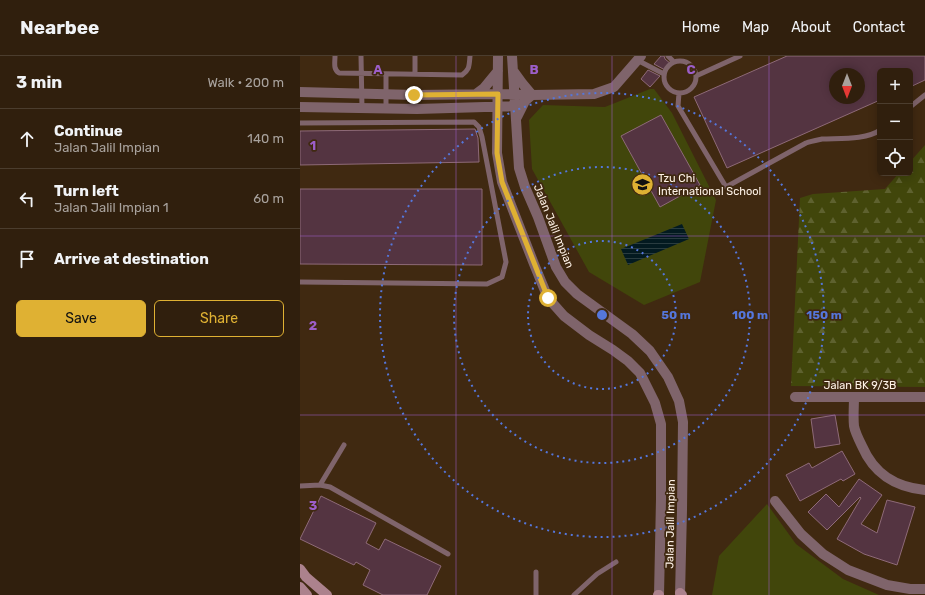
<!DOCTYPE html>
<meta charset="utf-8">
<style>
body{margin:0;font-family:Rubik,sans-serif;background:#3c2c1b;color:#f1f3f6}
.controls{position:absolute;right:12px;top:12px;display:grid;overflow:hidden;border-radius:6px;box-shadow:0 2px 10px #0003}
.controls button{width:36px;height:36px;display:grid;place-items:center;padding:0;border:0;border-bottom:1px solid #4b3d2e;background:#301f0d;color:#f1f3f6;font:20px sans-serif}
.compass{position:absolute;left:529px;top:12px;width:36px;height:36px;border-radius:50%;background:#301f0d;box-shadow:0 2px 10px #0003;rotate:180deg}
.stop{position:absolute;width:12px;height:12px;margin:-9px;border:3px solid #dfb133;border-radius:50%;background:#fff}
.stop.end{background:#dfb133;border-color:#fff;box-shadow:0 1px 4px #0008}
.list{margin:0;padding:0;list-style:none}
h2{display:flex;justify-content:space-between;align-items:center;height:52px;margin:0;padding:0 16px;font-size:17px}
h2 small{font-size:13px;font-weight:400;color:#a8a29d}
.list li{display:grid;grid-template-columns:26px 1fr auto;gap:12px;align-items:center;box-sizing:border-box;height:60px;padding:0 16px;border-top:1px solid #4b3d2e}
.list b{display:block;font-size:15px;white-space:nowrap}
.list p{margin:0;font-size:13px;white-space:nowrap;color:#a8a29d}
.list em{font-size:13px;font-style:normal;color:#a8a29d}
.actions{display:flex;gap:8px;padding:12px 16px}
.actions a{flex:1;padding:9px 0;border:1px solid #dfb133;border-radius:6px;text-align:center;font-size:14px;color:#dfb133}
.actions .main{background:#dfb133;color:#111}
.icon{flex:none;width:22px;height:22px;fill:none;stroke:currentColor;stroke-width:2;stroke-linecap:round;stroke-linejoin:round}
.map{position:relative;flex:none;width:625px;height:539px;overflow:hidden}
header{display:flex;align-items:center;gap:24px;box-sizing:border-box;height:56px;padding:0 20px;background:#301f0d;border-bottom:1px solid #4b3d2e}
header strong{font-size:19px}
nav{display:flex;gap:22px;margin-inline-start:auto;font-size:14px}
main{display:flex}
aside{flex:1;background:#301f0d}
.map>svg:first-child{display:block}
.green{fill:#41460b}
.forest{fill:url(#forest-firs)}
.water{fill:url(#water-rules)}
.building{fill:#543441;stroke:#8e6a78;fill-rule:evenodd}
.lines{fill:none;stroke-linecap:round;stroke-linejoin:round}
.lane{stroke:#7f646b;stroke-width:5}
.street{stroke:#7f646b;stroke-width:10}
.secondary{stroke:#ac828d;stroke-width:10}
.route{stroke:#dfb133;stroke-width:5}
.grid{fill:none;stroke:#9c5ec9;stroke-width:1;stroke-opacity:0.55}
.ring{fill:none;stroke:#5577dc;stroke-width:2;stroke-dasharray:2 4}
.labels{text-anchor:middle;stroke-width:3.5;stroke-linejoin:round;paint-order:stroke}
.poi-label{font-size:11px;fill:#fef2e7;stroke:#402911;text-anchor:start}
.street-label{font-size:11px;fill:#fef2e7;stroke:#402911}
.grid-label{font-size:13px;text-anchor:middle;font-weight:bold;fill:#9c5ec9;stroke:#402911;stroke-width:3.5;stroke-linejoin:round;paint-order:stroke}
.centre{fill:#5577dc;stroke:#402911;stroke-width:2}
.ring-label{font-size:12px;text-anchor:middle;font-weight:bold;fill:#5577dc;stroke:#402911;stroke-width:3.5;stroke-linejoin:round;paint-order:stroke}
</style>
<header>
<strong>Nearbee</strong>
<nav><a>Home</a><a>Map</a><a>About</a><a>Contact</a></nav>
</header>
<main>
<aside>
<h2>3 min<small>Walk · 200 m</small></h2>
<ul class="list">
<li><svg class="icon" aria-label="ahead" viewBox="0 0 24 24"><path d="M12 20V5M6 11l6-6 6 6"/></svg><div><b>Continue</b><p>Jalan Jalil Impian</p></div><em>140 m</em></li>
<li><svg class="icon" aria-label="left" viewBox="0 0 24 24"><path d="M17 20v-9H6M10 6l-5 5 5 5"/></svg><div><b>Turn left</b><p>Jalan Jalil Impian 1</p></div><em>60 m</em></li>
<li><svg class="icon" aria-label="arrive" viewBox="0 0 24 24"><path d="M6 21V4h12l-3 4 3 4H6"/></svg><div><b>Arrive at destination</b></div></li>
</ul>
<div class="actions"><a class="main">Save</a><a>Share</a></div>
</aside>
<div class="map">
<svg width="625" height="539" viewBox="0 0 625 539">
<defs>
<pattern id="forest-firs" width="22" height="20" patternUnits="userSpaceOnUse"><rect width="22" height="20" fill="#41460b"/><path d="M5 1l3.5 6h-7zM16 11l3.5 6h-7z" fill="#5e612f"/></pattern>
<pattern id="water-rules" width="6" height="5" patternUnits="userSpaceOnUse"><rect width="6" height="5" fill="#031a20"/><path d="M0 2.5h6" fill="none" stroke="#293c40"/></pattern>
</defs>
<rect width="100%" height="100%" fill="#402911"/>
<path class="green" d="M350 33H354L372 57 416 144 400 226 344 249 289 216 232 113 229 64 243 49 305 51Z
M467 448 496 488 543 523 579 539H412L419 500Z"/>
<path class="forest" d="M625 89V331L491 330 500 142 513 138 585 133 599 117H610V106Z"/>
<path class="water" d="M382 168 389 183 328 209 321 193Z"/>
<path class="building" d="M361 0H364L365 3 371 8 365 14 354 8Z
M487 0H625V24L610 31V15H580V44L427 112 394 41ZM535 18H559V42H535Z
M348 14 360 20 350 31 341 23Z
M361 59 400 129 360 151 321 80Z
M175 73 178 82 179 106 0 109V75Z
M0 133H182V209L0 208Z
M535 359 540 388 515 392 511 363Z
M542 395 555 418 543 425 541 423 500 445 486 419 509 407 512 412Z
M559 423 582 439 561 468 577 477 587 444 615 451 597 509 564 498 537 483 561 442 560 441 527 474 508 456 526 438 539 451Z
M21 440 76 467 66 487 79 494 85 483 141 510 127 539H83L63 529 70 514 56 506 54 509 0 483Z"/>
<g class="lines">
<path class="lane" d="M35 0C35 7 33 13 39 17L162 19C170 13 169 10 170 0
M61 0 62 52
M115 0V18
M368 0 374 6
M337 4 364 18
M364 21a16 16 0 1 1 32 0a16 16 0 1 1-32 0Z
M86 18V52
M396 20 440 0
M379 37 378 50 426 131 506 87C511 85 517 84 522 83 538 82 567 84 580 74
M610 51 625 39
M0 67 174 66 179 71 182 81 206 206 202 221 187 228 0 226
M20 429 44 389
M0 430 20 429 30 431 148 498
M236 539V516
M274 539 297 518 316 506"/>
<path class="street" d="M198 0 197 97 202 126 234 208 248 242 264 260 289 279 313 294 328 305 340 317 355 347 361 368V443L359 539
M212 0 219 112 225 131 238 161 256 211 265 226 277 238 332 278 350 295 368 321 379 345 383 366 382 454 380 539
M214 16 222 27 232 39 225 45 217 61
M0 36 115 39 198 38 232 39 294 38 314 31 341 0
M176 38 184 32 198 15
M0 51 117 53 216 50
M495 341H625
M554 341C554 350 553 361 554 370 555 376 559 384 562 390 574 418 595 431 625 434
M475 445 501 478 523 498 548 514 587 529 610 533H625"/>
<path class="secondary" d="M0 513 6 521 27 539
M0 531 7 539
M380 537 382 539
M358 539H359"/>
</g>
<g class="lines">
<path class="route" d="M114 39 198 38 197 97 202 126 248 242"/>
</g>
<path class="grid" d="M156 0V539M312 0V539M469 0V539M0 180H625M0 359H625"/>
<g class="ring">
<circle cx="302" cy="259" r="74"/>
<circle cx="302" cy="259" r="148"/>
<circle cx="302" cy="259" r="222"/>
</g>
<defs>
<symbol id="school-disc" viewBox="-11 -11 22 22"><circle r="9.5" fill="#dfb133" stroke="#402911"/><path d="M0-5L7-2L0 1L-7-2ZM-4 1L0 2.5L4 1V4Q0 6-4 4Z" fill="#111"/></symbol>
</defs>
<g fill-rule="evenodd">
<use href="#school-disc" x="330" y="116" width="25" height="25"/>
</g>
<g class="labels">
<g class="poi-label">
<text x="358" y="126">Tzu Chi<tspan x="358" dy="13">International School</tspan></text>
</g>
<g class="street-label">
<text transform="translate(254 170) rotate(68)" y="4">Jalan Jalil Impian</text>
<text x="560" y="333">Jalan BK 9/3B</text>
<text transform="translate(370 468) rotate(-89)" y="4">Jalan Jalil Impian</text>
</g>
</g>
<g class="grid-label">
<text x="78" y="18">A</text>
<text x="234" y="18">B</text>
<text x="391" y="18">C</text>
<text x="13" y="94">1</text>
<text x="13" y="274">2</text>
<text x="13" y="454">3</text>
</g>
<circle cx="302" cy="259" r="6" class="centre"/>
<g class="ring-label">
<text x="376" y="263">50 m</text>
<text x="450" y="263">100 m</text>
<text x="524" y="263">150 m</text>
</g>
</svg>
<div class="controls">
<button>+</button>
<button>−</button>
<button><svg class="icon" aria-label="locate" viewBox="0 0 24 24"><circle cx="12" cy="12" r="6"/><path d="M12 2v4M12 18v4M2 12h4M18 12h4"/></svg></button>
</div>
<svg class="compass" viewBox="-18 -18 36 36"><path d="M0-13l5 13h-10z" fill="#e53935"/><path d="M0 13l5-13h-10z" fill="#a8a29d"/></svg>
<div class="stop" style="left:248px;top:242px"></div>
<div class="stop end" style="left:114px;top:39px"></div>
</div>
</main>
